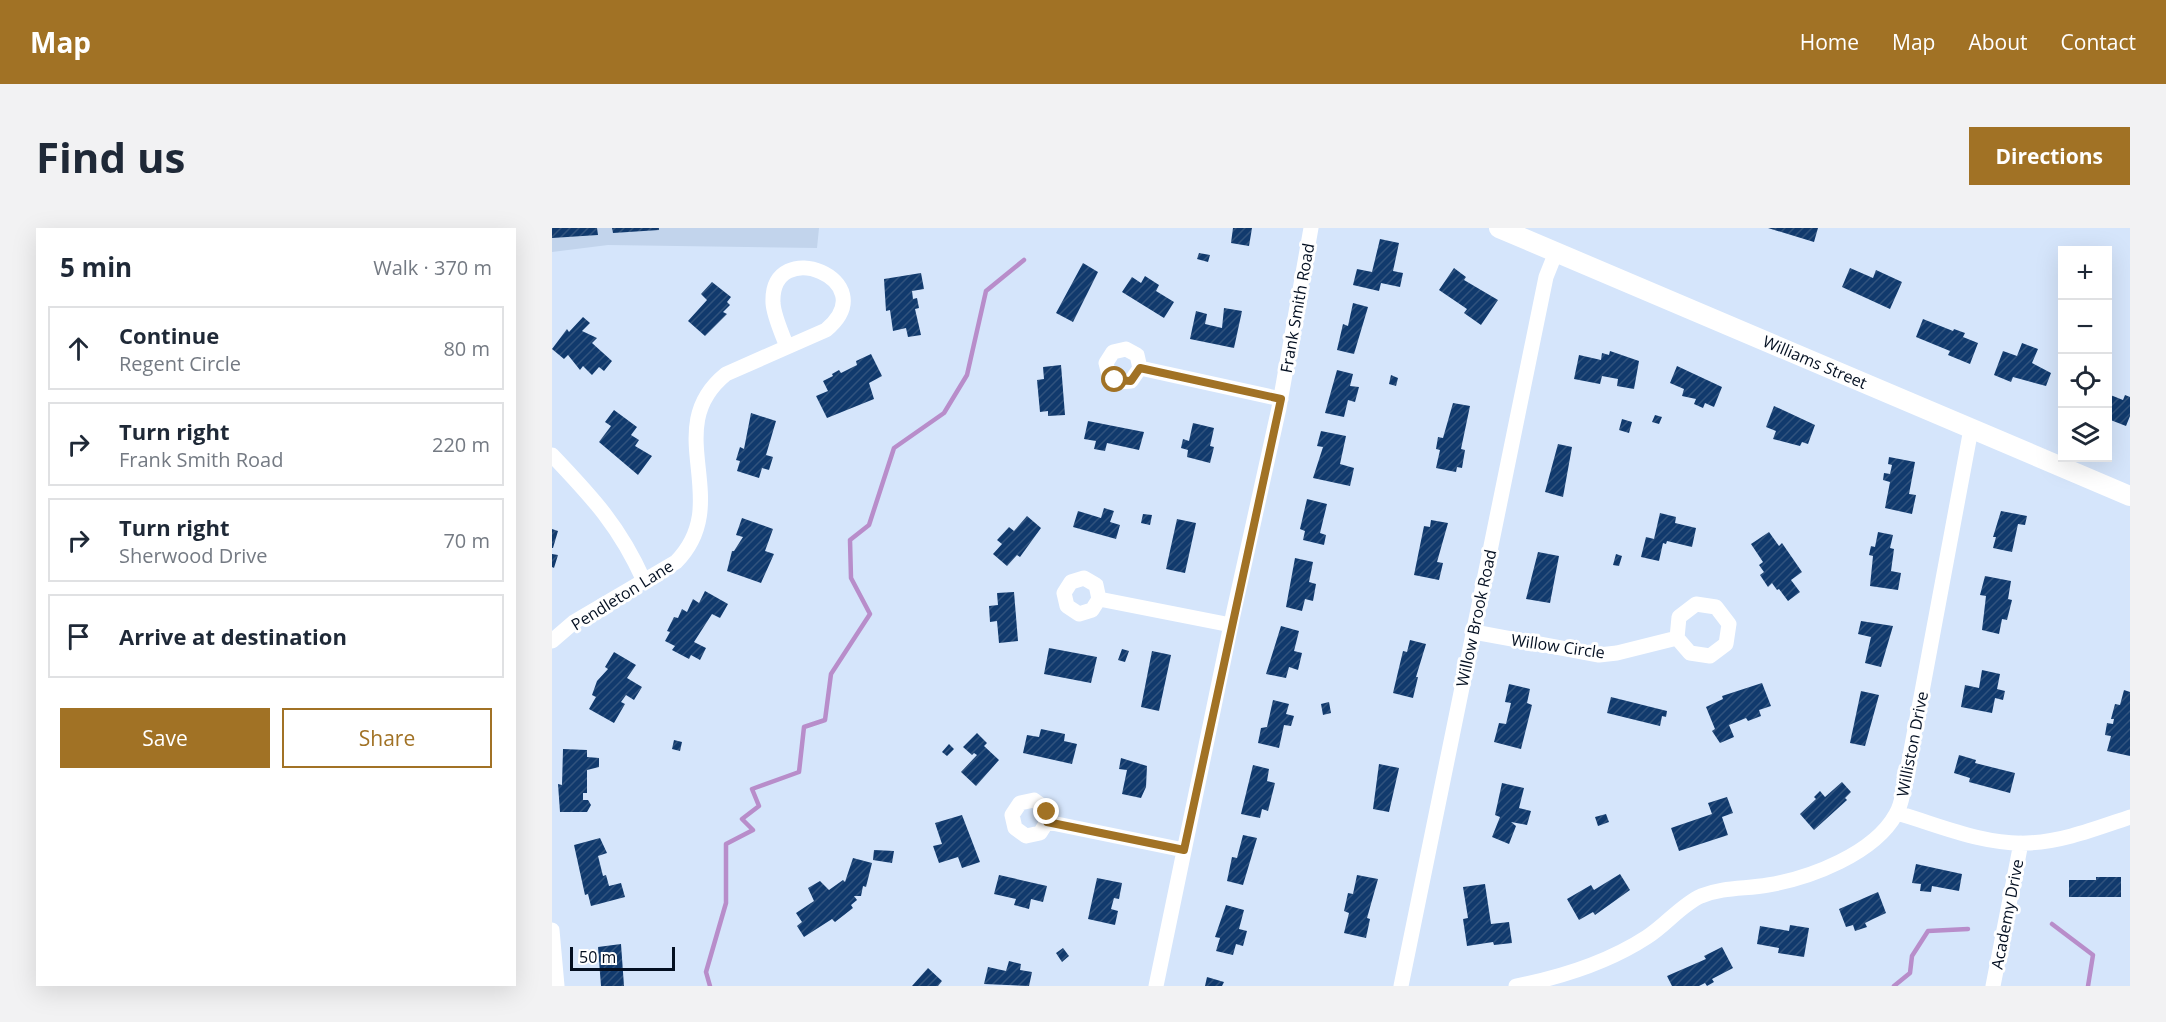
<!DOCTYPE html>
<meta charset="utf-8">
<style>
body{margin:0;font-family:"Open Sans",sans-serif;background:#f2f2f3;color:#1f2937}
.controls{position:absolute;right:18px;top:18px;display:grid;overflow:hidden;border-radius:0px;box-shadow:0 6px 24px #0002}
.controls button{width:54px;height:54px;display:grid;place-items:center;padding:0;border:0;border-bottom:2px solid #e0e1e3;background:#fff;color:#1f2937;font:30px sans-serif}
.scale{position:absolute;left:18px;bottom:15px;width:105px;box-sizing:border-box;padding-left:6px;border:3px solid #030f21;border-top:0;font-size:16px;line-height:21px;white-space:nowrap;color:#030f21;-webkit-text-stroke:4px #fff;paint-order:stroke}
.stop{position:absolute;width:18px;height:18px;margin:-14px;border:4px solid #a17225;border-radius:50%;background:#fff}
.stop.end{background:#a17225;border-color:#fff;box-shadow:0 2px 6px #0008}
.list{margin:0;padding:0;list-style:none}
h2{display:flex;justify-content:space-between;align-items:center;height:78px;margin:0;padding:0 24px;font-size:26px}
h2 small{font-size:20px;font-weight:400;color:#747a83}
.list li{display:grid;grid-template-columns:39px 1fr auto;gap:18px;align-items:center;box-sizing:border-box;height:84px;margin:0 12px 12px;padding:0 12px;border:2px solid #e0e1e3;border-radius:0px}
.list b{display:block;font-size:22px;white-space:nowrap}
.list p{margin:0;font-size:20px;white-space:nowrap;color:#747a83}
.list em{font-size:20px;font-style:normal;color:#747a83}
.actions{display:flex;gap:12px;padding:18px 24px}
.actions a{flex:1;padding:14px 0;border:2px solid #a17225;border-radius:0px;text-align:center;font-size:21px;color:#a17225}
.actions .main{background:#a17225;color:#fff}
.icon{flex:none;width:33px;height:33px;fill:none;stroke:currentColor;stroke-width:2;stroke-linecap:round;stroke-linejoin:round}
.map{position:relative;flex:none;width:1578px;height:758px;overflow:hidden;border-radius:0px}
header{display:flex;align-items:center;gap:36px;box-sizing:border-box;height:84px;padding:0 30px;background:#a17225;color:#fff}
header strong{font-size:28px}
nav{display:flex;gap:33px;margin-inline-start:auto;font-size:21px}
.intro{display:flex;align-items:center;justify-content:space-between;box-sizing:border-box;height:144px;padding:0 36px}
h1{margin:0;font-size:42px}
.button{padding:15px 27px;border-radius:0px;background:#a17225;color:#fff;font-size:21px;font-weight:700}
main{display:flex;gap:36px;padding:0 36px}
aside{flex:1;background:#fff;border-radius:0px;box-shadow:0 6px 24px #0002}
.map>svg:first-child{display:block}
.built{fill:#c2d4ec}
.lines{fill:none;stroke-linecap:round;stroke-linejoin:round}
.stream{stroke:#b88dca;stroke-width:4.5}
.building{fill:url(#building-hatch)}
.minor{stroke:#fff;stroke-width:15}
.major{stroke:#fff;stroke-width:20}
.route{stroke:#a17225;stroke-width:8}
.labels{text-anchor:middle;stroke-width:6;stroke-linejoin:round;paint-order:stroke}
.street-label{font-size:16px;fill:#030f21;stroke:#fff}
</style>
<header>
<strong>Map</strong>
<nav><a>Home</a><a>Map</a><a>About</a><a>Contact</a></nav>
</header>
<div class="intro"><h1>Find us</h1><a class="button">Directions</a></div>
<main>
<aside>
<h2>5 min<small>Walk · 370 m</small></h2>
<ul class="list">
<li><svg class="icon" aria-label="ahead" viewBox="0 0 24 24"><path d="M12 20V5M6 11l6-6 6 6"/></svg><div><b>Continue</b><p>Regent Circle</p></div><em>80 m</em></li>
<li><svg class="icon" aria-label="right" viewBox="0 0 24 24"><path d="M7 20v-9h11M14 6l5 5-5 5"/></svg><div><b>Turn right</b><p>Frank Smith Road</p></div><em>220 m</em></li>
<li><svg class="icon" aria-label="right" viewBox="0 0 24 24"><path d="M7 20v-9h11M14 6l5 5-5 5"/></svg><div><b>Turn right</b><p>Sherwood Drive</p></div><em>70 m</em></li>
<li><svg class="icon" aria-label="arrive" viewBox="0 0 24 24"><path d="M6 21V4h12l-3 4 3 4H6"/></svg><div><b>Arrive at destination</b></div></li>
</ul>
<div class="actions"><a class="main">Save</a><a>Share</a></div>
</aside>
<div class="map">
<svg width="1578" height="758" viewBox="0 0 1578 758">
<defs>
<pattern id="building-hatch" width="6" height="6" patternUnits="userSpaceOnUse" patternTransform="scale(1.5)"><rect width="6" height="6" fill="#113a6d"/><path d="M-1 1l2-2M0 6l6-6M5 7l2-2" fill="none" stroke="#31537d"/></pattern>
</defs>
<rect width="100%" height="100%" fill="#d5e5fb"/>
<path class="built" d="M0 0H267L265 20 56 17 0 24Z"/>
<g class="lines">
<path class="stream" d="M1500 696 1541 727 1536 758
M158 758 154 744 174 675V616L201 602 190 591 207 578 200 561 247 544 252 499 273 492 279 446 318 386 299 350 298 312 317 297 342 220 392 185 415 147 434 63 472 32
M1342 758 1358 745 1360 728 1376 703 1416 701"/>
</g>
<path class="building" d="M0 0H45L46 7 0 10Z
M60 0H107V2L61 5Z
M681 0H700L697 18 679 15Z
M1216 0H1266L1262 14Z
M828 11 847 15 841 43 851 45 848 59 829 55 827 63 801 57 805 41 820 44Z
M647 25 658 27 656 34 645 31Z
M531 35 546 44 521 94 504 85Z
M902 40 914 49 912 52 946 72 929 97 912 85 915 81 887 62Z
M1298 40 1321 50 1324 42 1350 54 1338 81 1290 59Z
M369 45 372 61 360 63 361 71 365 70 367 80 363 81 369 107 356 109 354 100 341 103 338 82 334 83 332 51Z
M593 48 607 57 604 63 622 74 612 90 570 64 580 49 589 55Z
M160 54 179 69 175 74 178 77 171 84 175 86 153 108 136 93 155 72 149 66Z
M801 75 816 79 802 126 785 122 791 96 796 98Z
M672 80 690 83 682 120 638 111 644 83 655 86 653 96 670 100Z
M31 89 38 95 30 103 45 110 40 115 60 133 52 143 47 139 40 147 31 138 28 142 16 127 12 131 0 121 15 101 17 104Z
M1371 91 1401 103 1402 101 1413 105 1411 109 1426 115 1418 136 1396 127 1398 123 1364 109Z
M1470 115 1486 121 1480 135 1499 145 1494 158 1461 149 1459 154 1442 147 1451 123 1465 128Z
M1058 123 1087 133 1082 161 1065 158 1066 151 1050 148 1048 156 1022 151 1027 127 1049 132 1050 125 1057 127Z
M319 126 330 148 317 155 322 171 275 190 264 168 276 163 271 153 281 148 280 146 287 142 289 145 305 137 304 133Z
M509 137 513 187 496 188V183L488 184 485 152 492 151 491 139Z
M1125 138 1170 159 1162 179 1153 175 1151 180 1142 176 1144 171 1130 168 1132 161 1118 155Z
M785 142 801 146 798 158 807 159 803 174 796 172 792 189 773 185Z
M839 147 846 150 844 158 837 156Z
M1556 166 1571 172 1573 167 1578 169V188L1574 198 1556 191Z
M901 175 918 178 909 221 913 222 910 240 905 239 904 244 884 240 888 222 884 221 886 209 891 210Z
M1222 178 1263 197 1256 216 1250 214 1248 218 1221 211 1224 203 1214 199Z
M62 182 85 199 79 207 87 212 83 218 100 228 86 247 47 214 59 198 53 194Z
M199 185 224 193 214 227 221 229 217 242 210 240 207 250 185 243 188 233 184 232 188 219 192 221Z
M1103 187 1110 189 1107 196 1100 194Z
M1070 191 1080 194 1077 205 1067 202Z
M536 193 592 204 587 222 555 215 553 223 542 221 544 213 532 211Z
M641 195 662 200 658 218 662 219 658 235 635 229 636 222 629 220 631 211 637 213Z
M769 203 794 208 788 236 802 240 798 258 761 250 771 219 765 218Z
M1006 216 1020 219 1011 269 993 264Z
M1337 229 1363 234 1357 266 1364 267 1360 286 1333 280 1338 254 1331 252 1332 245 1338 246 1340 237 1336 236Z
M755 271 775 276 768 305 774 307 772 317 751 312 753 303 748 301Z
M552 280 562 283 558 294 568 297 564 311 521 299 526 283 549 290Z
M1449 283 1475 288 1473 297 1466 296 1460 324 1441 320 1444 309H1441Z
M1108 285 1124 289 1123 295 1144 300 1140 319 1115 313 1114 316 1111 315 1107 333 1089 329 1094 309 1102 311Z
M591 286 600 287 598 297 589 295Z
M475 288 489 300 468 329 465 327 455 338 441 326 450 316 445 312 457 299 462 303Z
M190 290 221 301 213 323 222 326 209 355 175 343 180 323H182L191 309 184 307Z
M625 291 644 295 633 345 614 341Z
M879 292 896 295 885 334 891 335 887 352 862 347 872 298 878 299Z
M0 301 6 303 1 320H0Z
M1217 304 1227 318 1230 315 1250 344 1239 352 1248 364 1236 373 1227 361 1225 362 1220 355 1216 359 1208 347 1212 344 1207 337 1211 334 1199 316Z
M1326 304 1341 307 1338 320 1342 321 1339 343 1349 345 1346 362 1318 358 1321 328 1317 327 1319 318 1323 319Z
M986 324 1007 328 998 375 974 371Z
M0 326 6 327 2 340 0 339Z
M1064 326 1070 328 1067 338 1061 337Z
M743 330 761 334 757 354 764 356 761 373 753 371 750 383 734 379Z
M1433 348 1459 353 1456 371 1460 372 1455 392 1450 391 1447 406 1430 402 1434 368 1428 367Z
M153 363 176 376 168 390 160 386 142 414 154 420 148 432 139 427 137 431 120 422 123 418 113 413 118 404 115 403 122 389 126 390 130 381 135 384 141 371 147 375Z
M462 364 466 413 447 415 445 393 438 394 437 378 446 377 445 365Z
M1309 393 1341 398 1329 439 1313 435 1319 409 1306 406Z
M729 398 747 403 742 423 750 425 746 442 737 439 734 450 714 446Z
M858 412 874 416 864 449H866L861 470 841 465 851 423 855 424Z
M497 420 545 429 539 455 492 446Z
M570 421 577 423 573 434 566 432Z
M600 423 619 427 607 483 589 479Z
M62 424 84 437 75 450 90 459 82 472 74 467 69 474 73 476 62 495 37 481 44 469 40 467 45 453 56 441 53 439Z
M1430 442 1448 446 1445 461 1453 463 1451 472 1443 470 1440 485 1409 479 1413 457 1427 460Z
M1210 455 1219 478 1207 482 1209 488 1196 493 1194 490 1177 497 1182 509 1168 515 1160 503 1163 501 1154 479 1171 471 1170 468Z
M957 456 978 461 975 475 980 477 969 521 942 514 947 495 954 496 959 475 953 474Z
M1572 462 1578 464V528L1555 523 1559 508 1553 507 1555 495 1561 496 1562 491H1559L1563 476 1568 477Z
M1309 463 1327 467 1313 518 1298 515Z
M1059 469 1115 483 1114 489 1110 488 1108 498 1055 485Z
M721 472 737 476 734 486 742 488 739 498 732 497 727 520 706 515 709 500 715 499Z
M777 474 779 485 771 487 769 476Z
M489 501 513 506 512 513 525 516 520 536 471 525 475 507 487 509Z
M425 505 435 515 432 518 447 532 424 558 409 544 425 527 422 525 420 527 411 519Z
M122 512 130 514 128 523 120 521Z
M397 516 402 521 395 528 390 524Z
M11 521 35 522V529L47 530V539L35 542V565H31V572H36L39 577 35 584H8L6 556 10 557Z
M1407 527 1424 532 1423 535 1463 545 1458 565 1417 554 1418 550 1402 545Z
M569 530 595 538 594 559 589 570 570 566 575 542 567 541Z
M827 536 847 540 837 584 821 581Z
M701 537 717 541 715 553 723 555 716 583 710 581 708 590 689 586Z
M1290 554 1299 564 1293 570 1295 572 1262 602 1248 586 1264 571 1262 569 1268 563 1273 569Z
M950 555 972 560 967 580 979 583 975 597 959 594 964 598 957 616 940 609 948 589 943 587Z
M1175 569 1181 585 1170 589 1176 607 1127 623 1119 600 1160 586 1156 575Z
M1054 586 1057 594 1046 598 1043 589Z
M410 587 428 634 410 640 406 629 387 635 381 618 390 616 383 595Z
M691 607 705 610 691 657 675 653 680 629 685 630Z
M48 610 55 625 46 628 51 648 54 647 57 658 69 655 73 669 39 678 36 666 33 667 22 617Z
M322 622 342 623 340 635 321 632Z
M301 630 320 635 314 659 311 658 309 668H302L305 672 299 677 301 680 283 694 280 691 252 709 245 698 250 694 244 685 262 673 256 660 268 653 277 662 291 652 293 654Z
M1364 636 1410 646 1407 663 1380 658 1379 664 1368 663 1369 656 1360 655Z
M1068 646 1078 662 1043 687 1041 684 1027 692 1015 671 1039 657 1042 662Z
M447 647 495 658 491 674 479 671 477 681 462 677 464 671 442 666Z
M805 647 826 651 815 690 818 691 814 710 792 705 797 685 792 683 796 665 801 666Z
M1544 649H1569V669H1517V652H1544Z
M545 650 570 655 567 671 562 670 559 681 566 683 563 697 536 691Z
M933 656 939 696 957 694 960 715 942 717 941 714 915 718 911 691 916 690 911 659Z
M1326 664 1334 685 1321 691 1313 695 1315 699 1303 703 1301 697 1294 699 1287 681Z
M674 677 692 682 687 701 695 703 691 718 684 716 681 727 664 723 668 710 663 709Z
M1238 697 1257 700 1252 729 1226 725 1227 720 1205 716 1208 698 1237 703Z
M69 716 72 758H49L46 719Z
M1170 719 1181 740 1160 751 1162 754 1155 758 1153 755 1147 758H1120L1115 748 1154 731 1152 728Z
M511 720 517 728 510 734 504 725Z
M457 733 469 736 468 742 480 744 477 758 432 756 436 739 454 743Z
M376 740 390 753 386 758H360Z
M655 749 672 754 670 758H653Z"/>
<g class="lines">
<path class="minor" d="M588 140 579 153 567 154 557 147 554 135 561 124 574 121 585 127 588 140 729 171
M0 227C41 270 68 299 92 353
M547 371 540 382 527 386 515 378 512 365 519 354 532 350 544 357 547 371 679 397
M922 404 1047 427 1065 425 1125 410 1127 389 1144 376 1164 379 1177 396 1174 416 1158 428 1138 425 1125 410
M0 413 22 394 124 334C184 273 106 201 174 146L274 102C334 52 218 6 221 75 222 89 230 105 235 119
M1345 585C1387 597 1431 617 1475 615 1510 614 1545 600 1578 589
M495 594 488 605 474 608 463 600 460 587 468 575 482 572 493 580 495 594 632 622
M0 702 5 758
M604 758 681 387 727 180 759 0
M849 758 994 49 1004 24
M964 758C1010 749 1055 735 1095 709 1114 697 1129 677 1149 668 1171 659 1194 661 1216 657 1258 650 1322 626 1344 586 1349 578 1350 569 1352 560L1419 201
M1441 758 1469 615"/>
<path class="major" d="M947 0 1578 268"/>
</g>
<g class="lines">
<path class="route" d="M495 584V594L632 622 729 171 588 140 579 153 563 152"/>
</g>
<g class="labels">
<g class="street-label">
<text transform="translate(745 80) rotate(-80)" y="6">Frank Smith Road</text>
<text transform="translate(1263 134) rotate(23)" y="6">Williams Street</text>
<text transform="translate(70 367) rotate(-32)" y="6">Pendleton Lane</text>
<text transform="translate(924 390) rotate(-78)" y="6">Willow Brook Road</text>
<text transform="translate(1006 418) rotate(8)" y="6">Willow Circle</text>
<text transform="translate(1360 516) rotate(-79)" y="6">Williston Drive</text>
<text transform="translate(1455 686) rotate(-79)" y="6">Academy Drive</text>
</g>
</g>
</svg>
<div class="controls">
<button>+</button>
<button>−</button>
<button><svg class="icon" aria-label="locate" viewBox="0 0 24 24"><circle cx="12" cy="12" r="6"/><path d="M12 2v4M12 18v4M2 12h4M18 12h4"/></svg></button>
<button><svg class="icon" aria-label="layers" viewBox="0 0 24 24"><path d="M12 4l9 5-9 5-9-5zM3 14l9 5 9-5"/></svg></button>
</div>
<div class="scale">50 m</div>
<div class="stop" style="left:563px;top:152px"></div>
<div class="stop end" style="left:495px;top:584px"></div>
</div>
</main>
